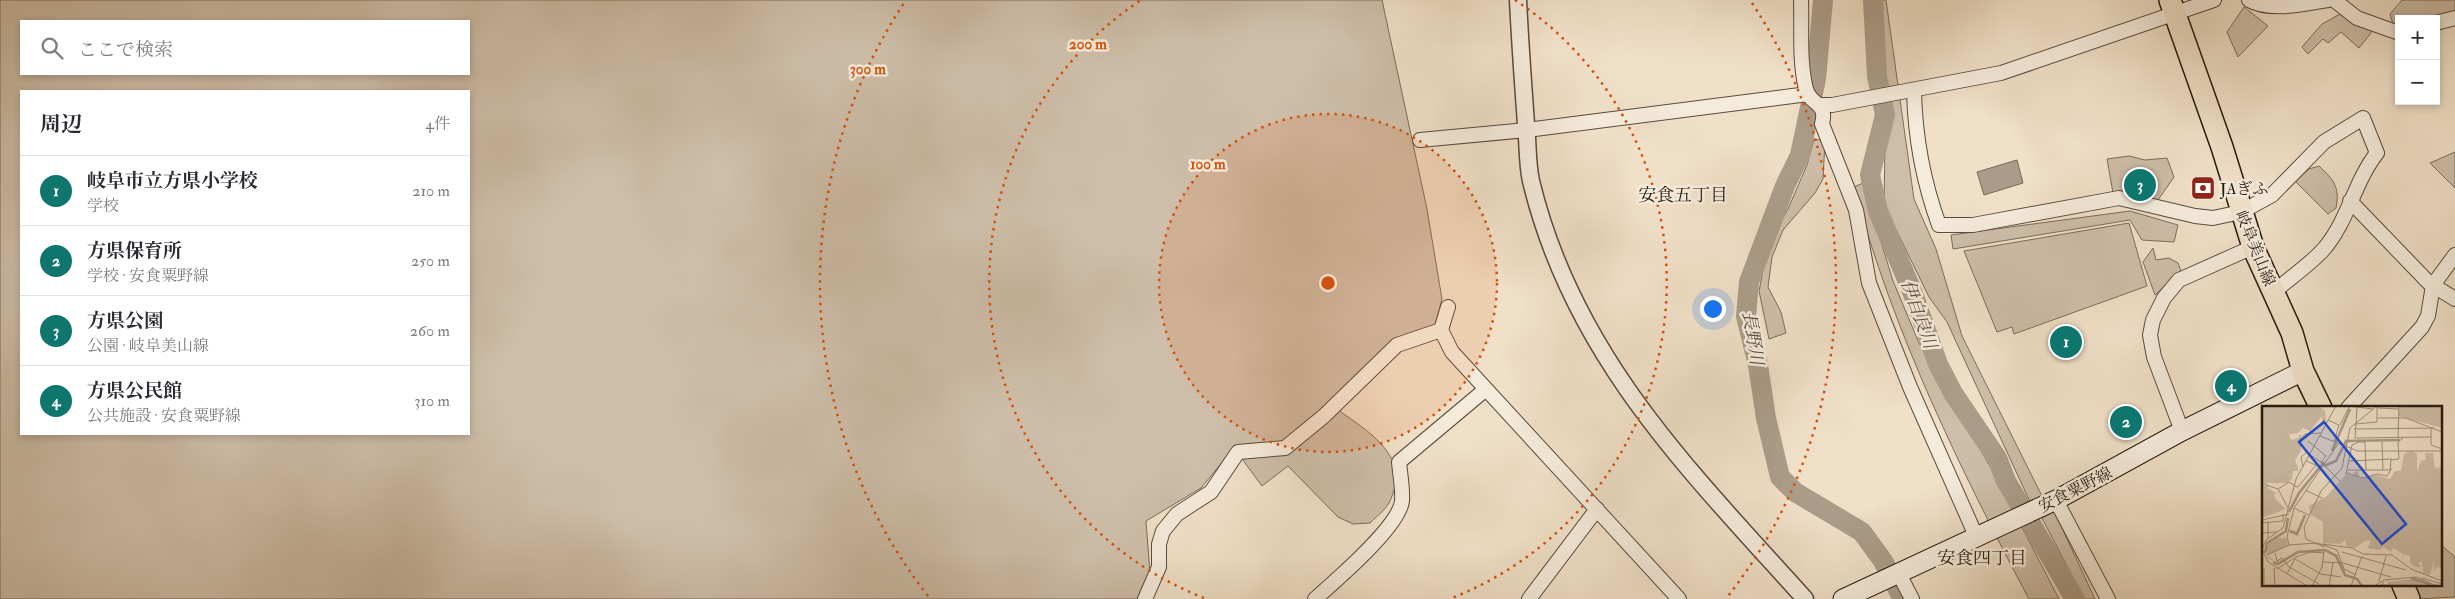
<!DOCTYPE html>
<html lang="ja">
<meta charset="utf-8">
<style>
body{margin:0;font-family:"IM FELL Double Pica","Noto Serif JP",serif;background:#f2f2f3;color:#2b2b33}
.controls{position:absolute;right:15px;top:15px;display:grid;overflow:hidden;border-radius:0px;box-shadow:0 2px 8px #0003}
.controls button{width:45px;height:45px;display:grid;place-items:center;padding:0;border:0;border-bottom:1px solid #e1e1e2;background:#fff;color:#2b2b33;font:25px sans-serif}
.you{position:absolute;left:1712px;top:308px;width:18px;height:18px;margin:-12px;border:4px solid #fff;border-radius:50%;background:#1a73e8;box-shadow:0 0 0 8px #1a73e833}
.badge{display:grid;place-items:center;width:32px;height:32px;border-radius:50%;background:#0f766e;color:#fff;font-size:16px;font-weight:700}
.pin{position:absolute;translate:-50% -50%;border:2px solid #fff;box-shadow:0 1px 5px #0006}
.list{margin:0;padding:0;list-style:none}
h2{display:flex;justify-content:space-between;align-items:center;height:65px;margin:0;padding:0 20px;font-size:21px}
h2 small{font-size:16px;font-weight:400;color:#7c7c81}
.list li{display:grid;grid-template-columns:32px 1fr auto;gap:15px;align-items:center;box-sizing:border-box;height:70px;padding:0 20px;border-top:1px solid #e1e1e2}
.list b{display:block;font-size:19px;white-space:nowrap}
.list p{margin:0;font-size:16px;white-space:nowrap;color:#7c7c81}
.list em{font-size:16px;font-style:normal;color:#7c7c81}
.icon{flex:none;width:28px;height:28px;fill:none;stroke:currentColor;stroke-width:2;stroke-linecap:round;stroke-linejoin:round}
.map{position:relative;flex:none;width:2455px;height:599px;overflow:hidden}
.search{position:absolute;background:#fff;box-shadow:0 2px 8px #0003;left:20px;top:20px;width:450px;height:55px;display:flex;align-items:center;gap:12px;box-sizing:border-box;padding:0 18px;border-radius:0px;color:#7c7c81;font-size:19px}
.panel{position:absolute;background:#fff;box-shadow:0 2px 8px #0003;left:20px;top:90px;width:450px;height:345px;border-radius:0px}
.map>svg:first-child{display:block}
.green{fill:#cebea9;stroke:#7a6c5c;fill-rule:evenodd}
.water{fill:#ab9c89;stroke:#766859}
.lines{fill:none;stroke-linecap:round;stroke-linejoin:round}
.river{stroke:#ab9c89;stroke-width:20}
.minor-casing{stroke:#584b3e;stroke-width:16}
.tertiary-casing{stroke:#584b3e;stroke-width:19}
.secondary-casing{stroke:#261910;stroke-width:21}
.primary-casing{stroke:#261910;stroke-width:24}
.minor{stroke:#f5ebdb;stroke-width:14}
.tertiary{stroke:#f5ebdb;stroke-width:16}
.secondary{stroke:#f5ebdb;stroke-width:19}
.primary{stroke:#f0e0c8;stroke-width:21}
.ring{fill:none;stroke:#d5530c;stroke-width:2.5;stroke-dasharray:2.5 5}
.labels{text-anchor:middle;stroke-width:5;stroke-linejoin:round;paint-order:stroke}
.poi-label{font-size:16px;fill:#261910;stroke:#f5ebdb;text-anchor:start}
.street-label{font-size:16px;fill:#261910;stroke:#f5ebdb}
.neighbourhood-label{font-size:18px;fill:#261910;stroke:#f5ebdb}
.water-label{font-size:18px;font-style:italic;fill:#5b4d40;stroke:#f5ebdb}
.inset-river{fill:none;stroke:#ab9c89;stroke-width:2.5}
.inset-road{fill:none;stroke:#9f907e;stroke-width:1}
.view{fill:#1d4ed8;fill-opacity:0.15;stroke:#1d4ed8;stroke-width:2.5}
.inset-edge{fill:none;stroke:#261910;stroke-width:2.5}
.centre{fill:#d5530c;stroke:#f5ebdb;stroke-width:2.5}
.ring-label{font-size:15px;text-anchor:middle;font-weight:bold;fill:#d5530c;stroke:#f5ebdb;stroke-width:5;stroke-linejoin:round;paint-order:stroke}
</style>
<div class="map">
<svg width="2455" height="599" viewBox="0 0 2455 599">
<rect width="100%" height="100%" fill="#f0e0c8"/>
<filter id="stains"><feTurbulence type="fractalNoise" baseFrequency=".004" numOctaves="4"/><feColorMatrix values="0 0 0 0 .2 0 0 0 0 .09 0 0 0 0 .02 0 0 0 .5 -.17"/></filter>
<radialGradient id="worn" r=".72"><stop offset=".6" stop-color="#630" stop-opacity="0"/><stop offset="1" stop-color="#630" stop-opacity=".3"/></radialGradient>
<path class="green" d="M0 0H1382L1427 209 1442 299 1435 325 1376 365 1330 404C1364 430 1414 453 1389 503 1385 510 1376 517 1370 523L1353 524 1338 517 1288 466 1262 486 1234 448 1201 488 1146 521 1150 573 1138 599H0ZM21 21H469V74H21ZM21 91H469V434H21Z
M1876 0H1886L1914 199 1936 249 1962 336 2042 496 2031 504 1947 322 1929 297 1884 205 1885 144 1889 126Z
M2402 0H2455V12L2424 19H2399V23L2393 24 2390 14Z
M2244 7 2268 26 2238 57 2227 32Z
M2340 14 2354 15 2378 24 2359 48 2341 32 2328 43 2323 39 2308 54 2302 47 2322 24Z
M1814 139 1825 141 1823 179 1815 193 1783 230 1772 257 1768 287 1781 312 1786 333 1769 339 1759 291 1768 244 1788 209 1807 165Z
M2455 152V188L2430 163Z
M2129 156 2145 160 2167 158 2174 177 2158 200 2113 193 2107 159Z
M2319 166C2334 180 2340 187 2336 208L2328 214 2295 181 2309 169Z
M1863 183 1893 281 1919 343 1995 475 2059 599H2029C1959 467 1893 332 1854 187Z
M2130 211 2178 225 2174 242 2142 240 2130 220 1953 249 1951 235Z
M2129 223 2147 286 2014 334 2012 327 1997 332 1964 251Z
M2153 248 2156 260 2169 258 2178 263 2181 271 2155 295 2143 262Z
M2054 511 2095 599H2084L2042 518Z
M2441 545 2455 557V597L2416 599 2410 585H2441Z"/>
<path class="water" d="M2017 160 2023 183 1984 195 1977 172Z"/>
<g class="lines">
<path class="river" d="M1823 0 1816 79 1800 155 1785 186 1749 282 1746 316 1758 365 1766 418 1780 477 1795 492 1862 532 1883 561 1903 599
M1873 0 1877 76 1885 115 1870 175 1878 211 1912 291 1938 364 1953 393 1997 458 2006 481 2075 599"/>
<defs>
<path id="minor" d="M1801 0C1802 29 1799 61 1806 89 1810 106 1828 101 1822 124L1856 210 1869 283 1910 387 1976 536
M2249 0C2270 12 2304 4 2328 0
M2334 0 2357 18 2399 33
M2436 23 2455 18
M1914 91C1915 137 1923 181 1939 225H1973L2119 198 2195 216 2213 218 2241 212 2272 195 2324 142 2363 118 2377 153C2354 182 2348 222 2323 250 2309 265 2290 278 2274 292
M1821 105H1832L2001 73 2214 0
M1420 140 1527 130 1808 94
M2350 201 2429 283 2455 299
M1448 307 1441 330 1452 352 1679 599
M2348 408 2422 327 2428 316 2433 285 2455 255
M2182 431 2154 357 2150 335 2153 320 2164 298 2179 280 2253 247
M2060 508 2108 599
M1898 572 1912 599
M1145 599 1159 567V544L1163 531 1177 514 1211 492 1238 452 1285 448 1324 416 1397 345 1441 330
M1315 599C1335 581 1399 527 1402 501 1403 489 1400 474 1399 462L1486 389
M1529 599 1597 509"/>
<path id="tertiary" d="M1518 0C1520 42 1523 83 1526 124 1528 143 1527 163 1531 181 1573 356 1689 470 1805 599"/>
<path id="secondary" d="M1843 599 2058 499 2182 431 2303 371"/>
<path id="primary" d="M2170 0 2222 147 2253 247 2292 333 2303 371 2321 408
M2403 585 2409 599"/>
</defs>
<use href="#minor" class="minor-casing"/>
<use href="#tertiary" class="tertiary-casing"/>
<use href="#secondary" class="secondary-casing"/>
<use href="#primary" class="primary-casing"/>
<use href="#minor" class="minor"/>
<use href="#tertiary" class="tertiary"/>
<use href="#secondary" class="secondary"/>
<use href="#primary" class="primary"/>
</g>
<circle cx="1328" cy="283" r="169" fill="#d5530c" fill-opacity=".12"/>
<g class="ring">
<circle cx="1328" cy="283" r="169"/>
<path d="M1204 598A339 339 0 0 1 1141 0M1515 0A339 339 0 0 1 1452 598"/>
<path d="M928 596A508 508 0 0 1 904 3M1752 3A508 508 0 0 1 1728 596"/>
</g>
<defs>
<symbol id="bank-square" viewBox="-11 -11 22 22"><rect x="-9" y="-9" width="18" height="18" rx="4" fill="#8f2418" stroke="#f5ebdb"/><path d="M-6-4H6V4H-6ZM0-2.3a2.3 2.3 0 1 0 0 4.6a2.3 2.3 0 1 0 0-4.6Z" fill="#fff"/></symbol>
</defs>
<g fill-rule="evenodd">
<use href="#bank-square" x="2189" y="174" width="28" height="28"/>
</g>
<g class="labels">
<g class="poi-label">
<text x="2220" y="194">JAぎふ</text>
</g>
<g class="street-label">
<text transform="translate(2256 248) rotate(68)" y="6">岐阜美山線</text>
<text transform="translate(2075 489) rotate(-27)" y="6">安食粟野線</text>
</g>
<g class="neighbourhood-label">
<text x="1683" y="201">安食五丁目</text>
<text x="1982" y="564">安食四丁目</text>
</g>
<g class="water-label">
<text transform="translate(1919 314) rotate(70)" y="6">伊自良川</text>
<text transform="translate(1753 338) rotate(81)" y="6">長野川</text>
</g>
</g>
<g transform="translate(2262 406)">
<rect width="180" height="180" fill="#f0e0c8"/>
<path d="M0 0H57L63 5 64 17 60 19V10L48 25 41 22 36 27 27 28 29 34 37 32V28L40 30 39 45 33 54 37 65H31L30 73 25 77H5L6 82 15 88H12L14 94 24 103 0 112ZM138 0H180V22L136 10ZM149 45 155 48V66L159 55 164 54 163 47H171L173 62 180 61V164L176 160 172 166V155L168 169 161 167 160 156H156L159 161H154L148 157V150L142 148 141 153V148L131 142 129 146 122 141 118 144 105 142 109 136 104 134 93 142 84 140V134L78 138 61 137V116L48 108 47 100 65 90 84 68 92 69V66L96 65 97 72 114 69 128 73 133 65 139 64 142 48ZM15 132H24L26 139 6 149 12 155 21 154 14 157 6 152 4 146 6 138ZM150 173 165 180H117L122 174V178L125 179 126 176Z" fill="#cebea9"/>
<path class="inset-river" d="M70 45 88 3M62 60 74 55 84 35 138 34M27 106 37 87 62 56M28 125 35 128 43 109M3 147 5 137 24 125 26 112M11 157 16 158 36 146 63 144 74 150 83 169 95 173 100 180M149 172 169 179"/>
<path class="inset-road" d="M86 0 111 3M95 2 93 32 169 31M116 2 137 3M116 12H144L180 26M66 14 77 19 72 36M94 18 115 16V1M78 19 87 1M169 22V39L180 43M92 23 172 22M59 27 43 28 37 35 44 46 63 59M58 30 96 45H180M136 32 137 0M46 35 64 50 59 56M120 36 121 64M87 55 130 53M63 60 78 75M41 61 39 51 45 46M86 64H128L129 54 137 53 136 36 141 32M85 67 101 72 115 68 125 70 130 62M84 68 90 39 97 36H103L104 64M4 79 16 83 26 102M32 80 36 81 54 59 44 55M16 83 27 76 32 79M43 84 60 92M32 102 47 109M0 114 27 108M0 117 21 115V108M0 127 15 126M6 132V115M55 137 75 144 82 163 94 169M60 138 90 142 101 148 130 149 149 163 180 175M27 139 25 131 32 102 76 38M62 141 44 133 42 121 59 85 80 62 88 22 115 0M80 146 144 164M13 147 15 155 20 152 27 161 57 178M5 149 27 139 55 137M61 156 81 157 129 171M2 162V180M12 162 13 180M15 163 34 151 48 146 62 147M25 168 33 153 59 168 79 171M117 175 124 150M159 175 160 172 180 178M45 180 6 156 0 143 4 134 21 122 34 73 74 0M50 180 60 161 62 146M67 180 71 157M89 180 100 150M112 180 122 174 154 171 175 180"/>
<path class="view" d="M62 16 144 118 120 138 37 36Z"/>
<rect width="180" height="180" class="inset-edge"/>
</g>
<circle cx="1328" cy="283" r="8" class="centre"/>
<g class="ring-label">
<text x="1088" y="49">200 m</text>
<text x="868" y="74">300 m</text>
<text x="1208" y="169">100 m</text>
</g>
<rect width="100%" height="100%" filter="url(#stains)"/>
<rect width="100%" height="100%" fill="url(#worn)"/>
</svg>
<div class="controls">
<button>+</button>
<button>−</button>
</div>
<div class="you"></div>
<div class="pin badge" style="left:2066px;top:342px">1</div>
<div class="pin badge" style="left:2126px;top:422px">2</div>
<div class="pin badge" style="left:2140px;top:185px">3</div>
<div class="pin badge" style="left:2231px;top:386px">4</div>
<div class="search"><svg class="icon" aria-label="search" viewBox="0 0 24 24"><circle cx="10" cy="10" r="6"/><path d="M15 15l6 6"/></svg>ここで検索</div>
<section class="panel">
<h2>周辺<small>4件</small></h2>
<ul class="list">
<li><span class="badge">1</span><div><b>岐阜市立方県小学校</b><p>学校</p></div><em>210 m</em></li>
<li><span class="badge">2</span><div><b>方県保育所</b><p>学校 · 安食粟野線</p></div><em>250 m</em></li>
<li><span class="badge">3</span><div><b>方県公園</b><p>公園 · 岐阜美山線</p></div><em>260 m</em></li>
<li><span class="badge">4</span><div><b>方県公民館</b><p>公共施設 · 安食粟野線</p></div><em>310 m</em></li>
</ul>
</section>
</div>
